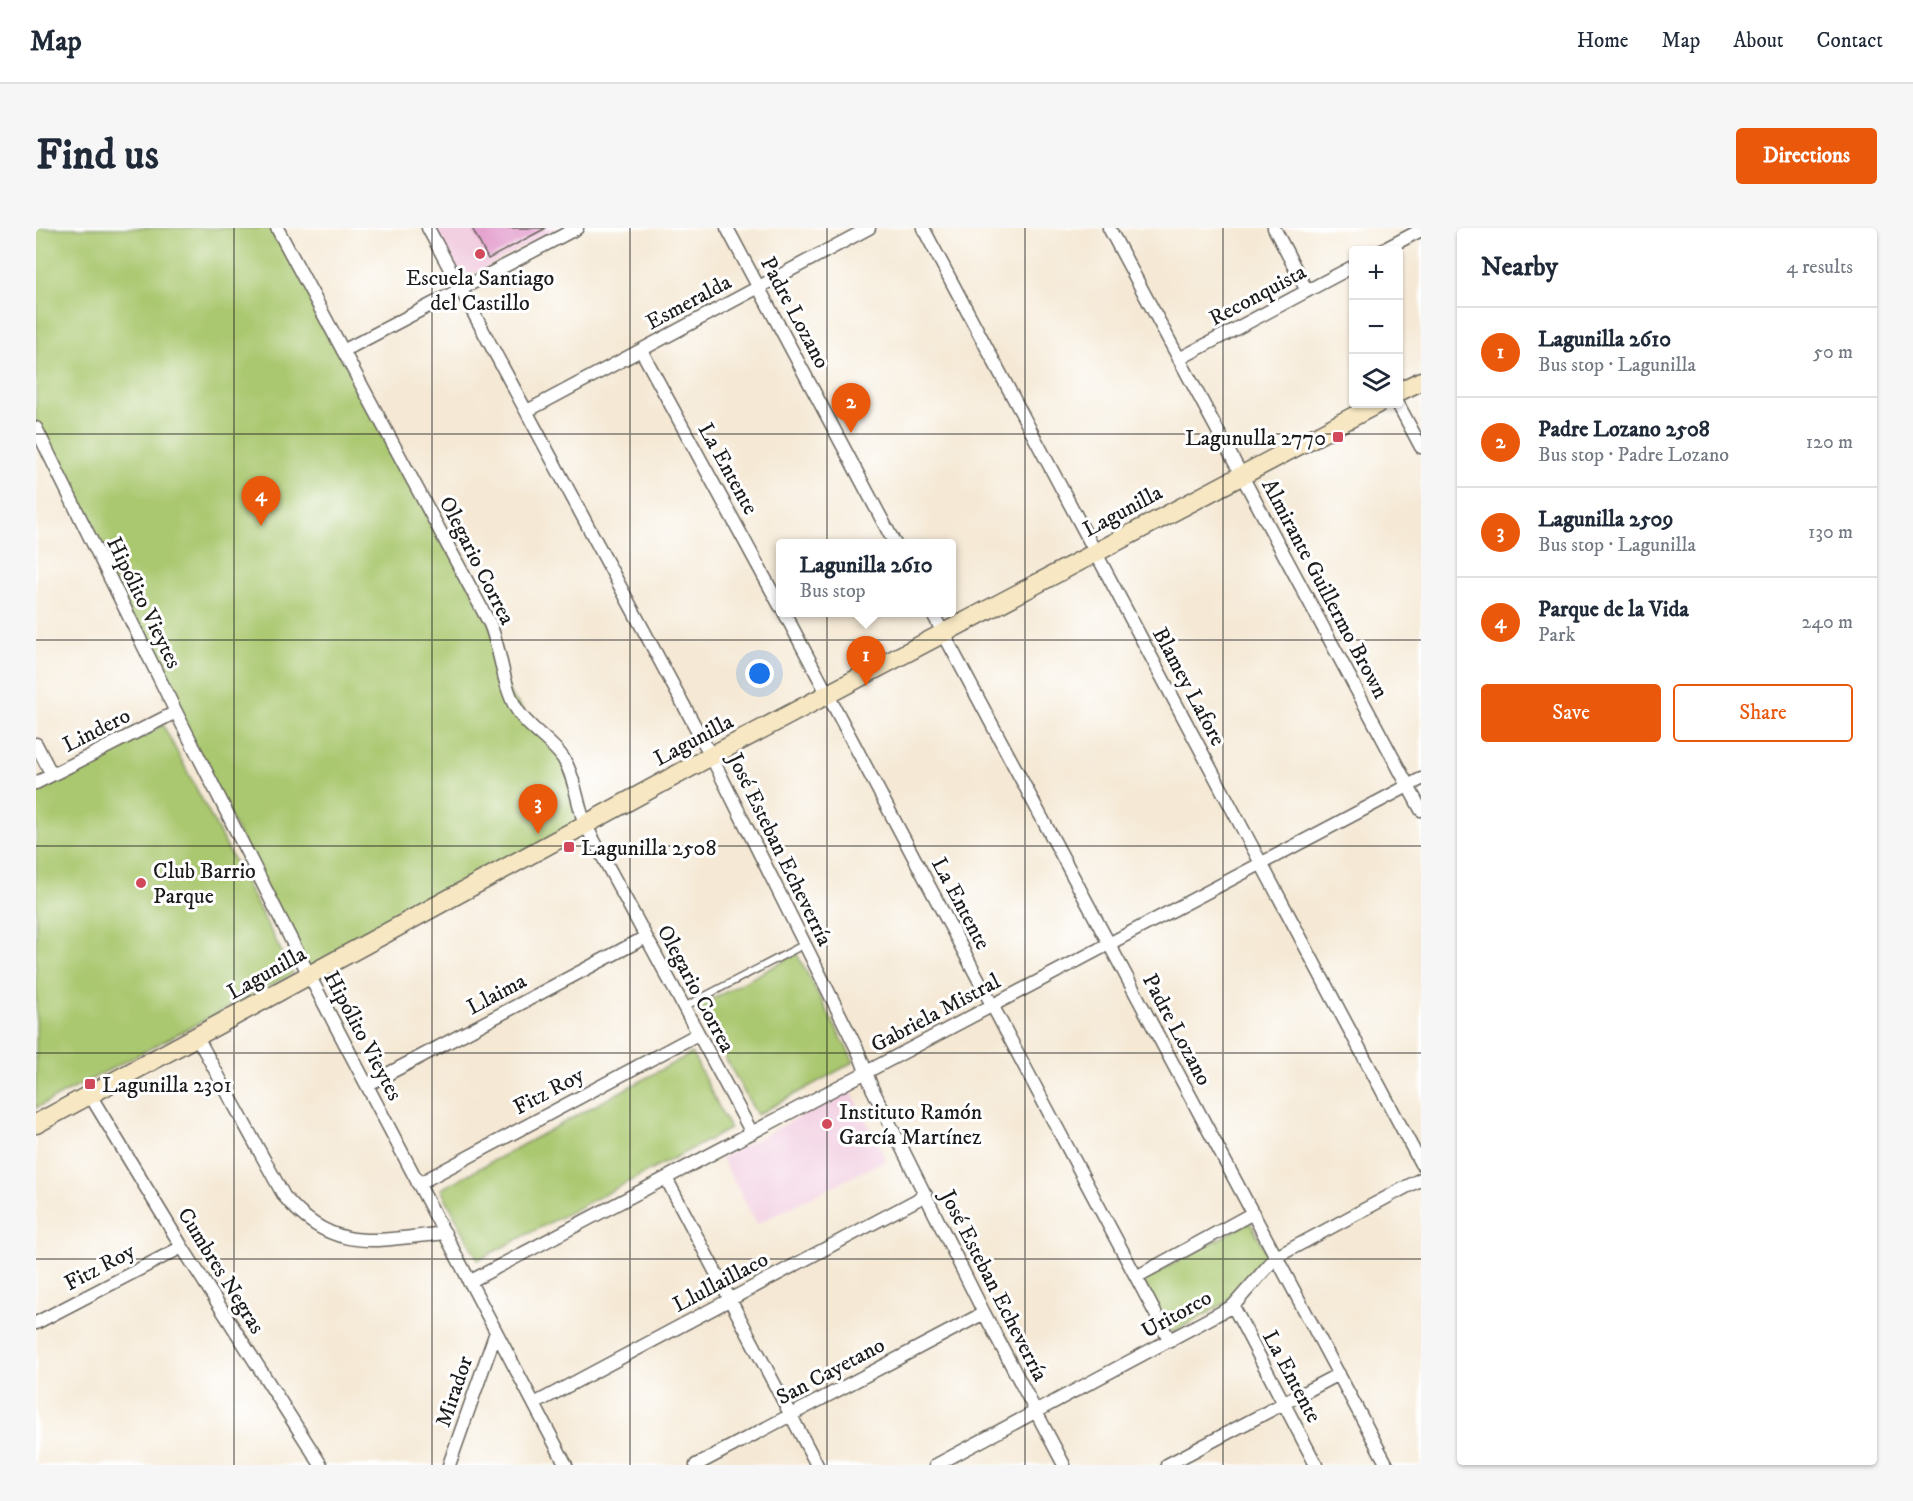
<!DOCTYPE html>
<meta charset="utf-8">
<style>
body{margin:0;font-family:"IM FELL DW Pica",serif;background:#f6f6f7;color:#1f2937}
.controls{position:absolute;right:18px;top:18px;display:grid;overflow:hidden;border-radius:6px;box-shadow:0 2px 4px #0004}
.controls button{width:54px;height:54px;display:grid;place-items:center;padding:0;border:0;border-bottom:2px solid #e0e1e3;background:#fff;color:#1f2937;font:30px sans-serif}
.you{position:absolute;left:724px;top:446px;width:21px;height:21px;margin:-15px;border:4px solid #fff;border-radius:50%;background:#1a73e8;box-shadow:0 0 0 9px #1a73e833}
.badge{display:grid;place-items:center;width:39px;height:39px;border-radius:50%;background:#ea580c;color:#fff;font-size:20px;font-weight:700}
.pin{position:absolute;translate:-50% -50px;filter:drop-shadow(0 2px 3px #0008)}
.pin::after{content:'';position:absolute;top:32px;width:21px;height:18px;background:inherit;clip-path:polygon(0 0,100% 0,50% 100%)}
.popup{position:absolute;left:740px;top:311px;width:180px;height:78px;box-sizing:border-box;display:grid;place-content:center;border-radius:6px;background:#fff;filter:drop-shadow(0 2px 4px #0005);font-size:20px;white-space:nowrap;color:#747a83}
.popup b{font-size:22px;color:#1f2937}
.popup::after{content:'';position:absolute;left:50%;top:100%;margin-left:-12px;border:12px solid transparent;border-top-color:#fff}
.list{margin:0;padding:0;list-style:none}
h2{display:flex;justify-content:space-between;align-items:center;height:78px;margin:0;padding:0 24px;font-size:26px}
h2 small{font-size:20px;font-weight:400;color:#747a83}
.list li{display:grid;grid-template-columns:39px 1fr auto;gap:18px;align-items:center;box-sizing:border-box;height:90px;padding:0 24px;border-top:2px solid #e0e1e3}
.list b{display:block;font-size:22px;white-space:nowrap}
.list p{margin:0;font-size:20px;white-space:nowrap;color:#747a83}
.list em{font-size:20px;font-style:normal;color:#747a83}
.actions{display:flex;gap:12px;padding:18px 24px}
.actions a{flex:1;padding:14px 0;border:2px solid #ea580c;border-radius:6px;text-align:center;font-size:21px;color:#ea580c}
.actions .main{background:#ea580c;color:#fff}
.icon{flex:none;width:33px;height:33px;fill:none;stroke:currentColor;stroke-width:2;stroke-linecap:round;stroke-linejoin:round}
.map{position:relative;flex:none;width:1385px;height:1237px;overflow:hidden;border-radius:6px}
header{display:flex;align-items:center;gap:36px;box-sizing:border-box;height:84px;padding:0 30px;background:#fff;border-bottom:2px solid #e0e1e3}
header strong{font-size:28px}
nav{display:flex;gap:33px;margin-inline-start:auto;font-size:21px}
.intro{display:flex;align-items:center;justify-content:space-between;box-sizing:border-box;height:144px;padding:0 36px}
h1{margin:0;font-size:42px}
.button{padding:15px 27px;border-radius:6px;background:#ea580c;color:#fff;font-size:21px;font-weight:700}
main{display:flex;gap:36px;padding:0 36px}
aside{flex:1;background:#fff;border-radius:6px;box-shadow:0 2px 4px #0004}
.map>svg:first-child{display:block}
.built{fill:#f2cfe1}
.green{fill:#aac86f;stroke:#637246;stroke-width:1.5}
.building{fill:#e5a4d0}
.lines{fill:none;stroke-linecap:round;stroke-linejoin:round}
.service-casing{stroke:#68645d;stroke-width:9}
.minor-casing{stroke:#68645d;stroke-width:15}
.secondary-casing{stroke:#68645d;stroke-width:21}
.service{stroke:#fff;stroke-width:6}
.minor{stroke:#fff;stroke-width:12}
.secondary{stroke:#f7e8c3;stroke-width:18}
.grid{fill:none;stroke:#1c1c1c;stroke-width:1.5;stroke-opacity:0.55}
.poi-dot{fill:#d1495b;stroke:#fff;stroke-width:2}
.labels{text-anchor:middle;stroke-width:6;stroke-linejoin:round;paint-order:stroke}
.poi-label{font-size:22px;fill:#1c1c1c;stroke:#fff;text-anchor:start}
.street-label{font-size:22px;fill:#1c1c1c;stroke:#fff}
</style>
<header>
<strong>Map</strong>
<nav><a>Home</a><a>Map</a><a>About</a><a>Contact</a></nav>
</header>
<div class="intro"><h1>Find us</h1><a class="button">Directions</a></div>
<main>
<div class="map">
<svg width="1385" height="1237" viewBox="0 0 1385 1237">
<rect width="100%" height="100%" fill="#fff"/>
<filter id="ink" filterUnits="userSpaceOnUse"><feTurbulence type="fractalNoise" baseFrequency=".0167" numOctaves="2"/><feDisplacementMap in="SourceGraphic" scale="12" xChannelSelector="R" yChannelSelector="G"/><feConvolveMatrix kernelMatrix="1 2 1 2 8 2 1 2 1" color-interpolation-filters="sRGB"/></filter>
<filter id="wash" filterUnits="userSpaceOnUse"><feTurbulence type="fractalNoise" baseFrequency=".008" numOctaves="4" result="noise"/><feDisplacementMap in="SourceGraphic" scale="24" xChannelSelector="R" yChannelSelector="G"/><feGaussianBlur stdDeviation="1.35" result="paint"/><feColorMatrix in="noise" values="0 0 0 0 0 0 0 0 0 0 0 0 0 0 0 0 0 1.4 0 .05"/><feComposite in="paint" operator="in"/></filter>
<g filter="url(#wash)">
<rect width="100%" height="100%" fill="#f5e9d5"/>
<path class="built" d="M399 0H522L427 52Z
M815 862 850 932 721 996 685 930Z"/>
<path class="green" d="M0 0H241L454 396 474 466 527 531 549 596 273 747 0 200Z
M127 497 257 746 0 880V563Z
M761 726 818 834 721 887 661 779Z
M656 825 694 901 442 1032 405 961Z
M1214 994 1231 1026 1188 1076 1136 1105 1107 1052Z"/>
<g id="blocks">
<path class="building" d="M436 0H510L452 31Z"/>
</g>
</g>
<g filter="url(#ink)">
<use href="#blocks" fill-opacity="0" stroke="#68645d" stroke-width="1.5"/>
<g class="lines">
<defs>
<path id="service" d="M648 779 769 716"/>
<path id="minor" d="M241 0 454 396C465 422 466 455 480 480 491 500 514 511 527 530 539 549 541 575 549 596L716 905
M392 0 675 528 823 825 836 860 948 1085 1028 1237
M691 0 859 316
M887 0 1385 936
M1073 0 1385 582
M1238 0 1271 63
M1347 22 1385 2
M605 122 744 378
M307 123 541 0
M1143 131 1318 38
M1362 176 1385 219
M491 183 833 0
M0 200 140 484 273 747 530 1237
M748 384 1134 1113
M896 384 1351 1237
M0 516 16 547
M0 555 140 484
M161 809 248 968C297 1027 341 1012 409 1005
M331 857 610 709
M54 867 146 1019 285 1237
M630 950 781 1237
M382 956 662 806
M1100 1049 1217 985
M433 1054 1385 551
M1197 1078 1280 1237
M0 1095 146 1019
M498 1176 890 967
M413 1237 460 1104
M660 1237 948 1085
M900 1237 1197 1078 1240 1029 1385 951
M1131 1237 1303 1146"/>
<path id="secondary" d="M1362 164 1385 153
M0 896 675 528 1341 176"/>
</defs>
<use href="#service" class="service-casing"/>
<use href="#minor" class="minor-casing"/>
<use href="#secondary" class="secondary-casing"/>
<use href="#service" class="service"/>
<use href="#minor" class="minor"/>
<use href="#secondary" class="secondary"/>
</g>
</g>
<path class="grid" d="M198 0V1237M396 0V1237M594 0V1237M791 0V1237M989 0V1237M1187 0V1237M0 206H1385M0 412H1385M0 618H1385M0 825H1385M0 1031H1385"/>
<g class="poi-dot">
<circle cx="444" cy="26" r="6"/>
<rect x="1296" y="203" width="12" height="12" rx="3"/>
<rect x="527" y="613" width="12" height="12" rx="3"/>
<circle cx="105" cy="655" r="6"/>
<rect x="48" y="850" width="12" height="12" rx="3"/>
<circle cx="791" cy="896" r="6"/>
</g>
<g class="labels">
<g class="poi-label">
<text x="444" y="57" text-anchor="middle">Escuela Santiago<tspan x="444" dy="25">del Castillo</tspan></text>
<text x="1290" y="217" text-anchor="end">Lagunulla 2770</text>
<text x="545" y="627">Lagunilla 2508</text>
<text x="117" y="650">Club Barrio<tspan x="117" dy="25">Parque</tspan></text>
<text x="66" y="864">Lagunilla 2301</text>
<text x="803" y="891">Instituto Ramón<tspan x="803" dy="25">García Martínez</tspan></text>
</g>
<g class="street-label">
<text transform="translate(1221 66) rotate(-28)" y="8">Reconquista</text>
<text transform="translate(652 73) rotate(-28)" y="8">Esmeralda</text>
<text transform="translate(760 84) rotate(62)" y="8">Padre Lozano</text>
<text transform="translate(693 240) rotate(61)" y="8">La Entente</text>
<text transform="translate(1086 282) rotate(-28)" y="8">Lagunilla</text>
<text transform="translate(442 332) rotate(63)" y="8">Olegario Correa</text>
<text transform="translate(1290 360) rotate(62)" y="8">Almirante Guillermo Brown</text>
<text transform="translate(109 374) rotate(64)" y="8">Hipólito Vieytes</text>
<text transform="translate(1154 458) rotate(62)" y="8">Blamey Lafore</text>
<text transform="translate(60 501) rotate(-27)" y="8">Lindero</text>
<text transform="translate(657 511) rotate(-28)" y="8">Lagunilla</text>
<text transform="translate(745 621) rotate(64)" y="8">José Esteban Echeverría</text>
<text transform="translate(926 675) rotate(62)" y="8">La Entente</text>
<text transform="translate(230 744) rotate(-29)" y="8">Lagunilla</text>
<text transform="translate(661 760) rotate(62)" y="8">Olegario Correa</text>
<text transform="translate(460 765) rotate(-28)" y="8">Llaima</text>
<text transform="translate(899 784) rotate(-28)" y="8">Gabriela Mistral</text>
<text transform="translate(1142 801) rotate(62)" y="8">Padre Lozano</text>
<text transform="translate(328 807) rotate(62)" y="8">Hipólito Vieytes</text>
<text transform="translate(512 862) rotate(-28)" y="8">Fitz Roy</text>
<text transform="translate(63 1038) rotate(-28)" y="8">Fitz Roy</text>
<text transform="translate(186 1042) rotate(58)" y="8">Cumbres Negras</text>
<text transform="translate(684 1053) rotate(-28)" y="8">Llullaillaco</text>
<text transform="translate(959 1057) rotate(63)" y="8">José Esteban Echeverría</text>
<text transform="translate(1140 1085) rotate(-29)" y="8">Uritorco</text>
<text transform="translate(794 1142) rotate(-28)" y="8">San Cayetano</text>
<text transform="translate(1257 1148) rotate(62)" y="8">La Entente</text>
<text transform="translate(417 1163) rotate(-71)" y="8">Mirador</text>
</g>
</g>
</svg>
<div class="controls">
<button>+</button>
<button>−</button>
<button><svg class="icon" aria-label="layers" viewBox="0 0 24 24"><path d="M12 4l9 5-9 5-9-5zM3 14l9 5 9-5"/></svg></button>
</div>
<div class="you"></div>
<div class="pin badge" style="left:830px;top:458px">1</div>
<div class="popup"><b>Lagunilla 2610</b>Bus stop</div>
<div class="pin badge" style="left:815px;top:205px">2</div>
<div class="pin badge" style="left:502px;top:606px">3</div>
<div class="pin badge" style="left:225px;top:298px">4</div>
</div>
<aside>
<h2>Nearby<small>4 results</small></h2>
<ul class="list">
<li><span class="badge">1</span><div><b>Lagunilla 2610</b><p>Bus stop · Lagunilla</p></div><em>50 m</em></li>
<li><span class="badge">2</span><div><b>Padre Lozano 2508</b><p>Bus stop · Padre Lozano</p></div><em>120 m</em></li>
<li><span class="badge">3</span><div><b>Lagunilla 2509</b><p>Bus stop · Lagunilla</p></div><em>130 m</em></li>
<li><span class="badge">4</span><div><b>Parque de la Vida</b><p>Park</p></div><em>240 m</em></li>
</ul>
<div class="actions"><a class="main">Save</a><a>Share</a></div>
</aside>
</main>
